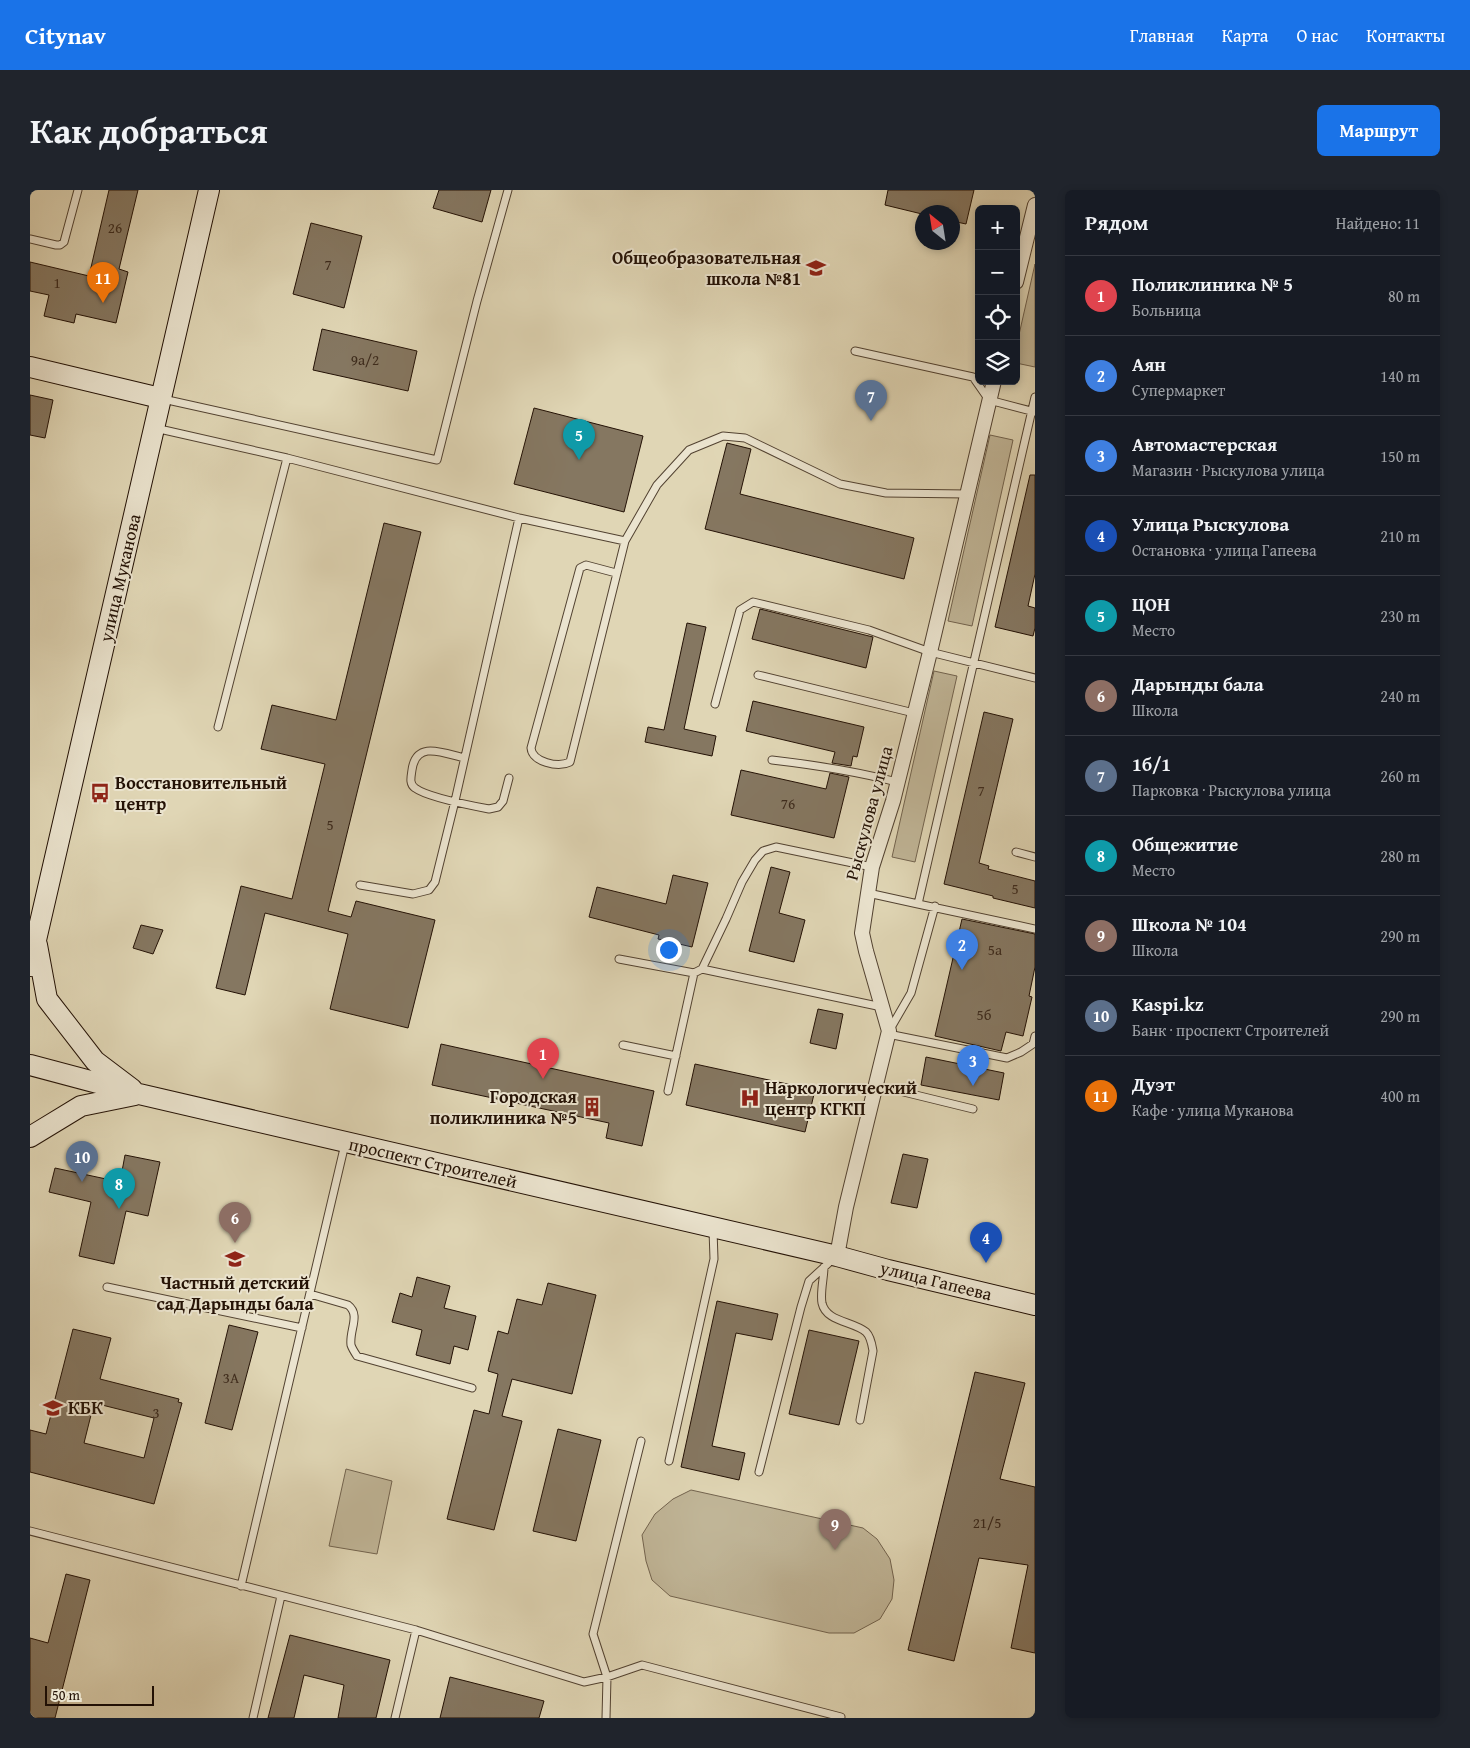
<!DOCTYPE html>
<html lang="ru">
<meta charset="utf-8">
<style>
body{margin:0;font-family:"Gentium Book Plus",serif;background:#20242c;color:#f1f3f6}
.controls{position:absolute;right:15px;top:15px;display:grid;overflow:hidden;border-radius:8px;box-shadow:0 2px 8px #0003}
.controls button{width:45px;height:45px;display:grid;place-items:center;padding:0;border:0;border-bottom:1px solid #363941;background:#171b24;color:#f1f3f6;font:25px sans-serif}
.compass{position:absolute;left:885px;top:15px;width:45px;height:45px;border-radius:50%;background:#171b24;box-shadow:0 2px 8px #0003;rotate:330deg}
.scale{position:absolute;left:15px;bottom:12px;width:109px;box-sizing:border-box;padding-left:5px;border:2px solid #231105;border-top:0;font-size:14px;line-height:18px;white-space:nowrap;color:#231105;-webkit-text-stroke:4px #ebe4cf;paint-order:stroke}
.you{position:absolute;left:638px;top:759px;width:18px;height:18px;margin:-12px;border:4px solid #fff;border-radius:50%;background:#1a73e8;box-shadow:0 0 0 8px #1a73e833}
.badge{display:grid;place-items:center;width:32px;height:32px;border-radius:50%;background:#1a73e8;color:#fff;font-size:16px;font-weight:700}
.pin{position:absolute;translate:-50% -41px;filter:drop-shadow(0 1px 2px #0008)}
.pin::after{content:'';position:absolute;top:26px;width:18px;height:15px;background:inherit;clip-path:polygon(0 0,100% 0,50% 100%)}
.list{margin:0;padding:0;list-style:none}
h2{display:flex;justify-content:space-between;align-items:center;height:65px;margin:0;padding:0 20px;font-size:21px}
h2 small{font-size:16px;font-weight:400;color:#9ea1a6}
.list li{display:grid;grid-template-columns:32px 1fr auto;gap:15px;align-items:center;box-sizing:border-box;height:80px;padding:0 20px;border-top:1px solid #363941}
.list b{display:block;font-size:19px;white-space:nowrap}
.list p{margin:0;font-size:16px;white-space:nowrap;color:#9ea1a6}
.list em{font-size:16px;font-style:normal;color:#9ea1a6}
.icon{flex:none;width:28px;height:28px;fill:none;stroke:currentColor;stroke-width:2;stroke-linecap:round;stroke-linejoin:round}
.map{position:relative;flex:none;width:1005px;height:1528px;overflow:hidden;border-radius:8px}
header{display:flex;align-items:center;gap:30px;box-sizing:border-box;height:70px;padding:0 25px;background:#1a73e8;color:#fff}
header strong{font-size:24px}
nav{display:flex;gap:28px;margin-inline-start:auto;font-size:18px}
.intro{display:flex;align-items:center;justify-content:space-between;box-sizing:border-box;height:120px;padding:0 30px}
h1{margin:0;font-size:35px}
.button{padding:12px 22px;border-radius:8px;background:#1a73e8;color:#fff;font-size:18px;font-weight:700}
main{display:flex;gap:30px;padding:0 30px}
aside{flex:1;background:#171b24;border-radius:8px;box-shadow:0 2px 8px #0003}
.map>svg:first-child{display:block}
.green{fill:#c0b597;stroke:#72634e}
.building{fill:#857761;stroke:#231105;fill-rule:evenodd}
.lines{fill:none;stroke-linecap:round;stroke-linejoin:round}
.lane-casing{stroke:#524231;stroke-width:9}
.street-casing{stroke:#524231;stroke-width:16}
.secondary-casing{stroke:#231105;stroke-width:22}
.lane{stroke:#ebe4cf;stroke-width:7}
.street{stroke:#ebe4cf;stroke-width:14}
.secondary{stroke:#ebe4cf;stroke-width:20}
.labels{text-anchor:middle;stroke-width:4;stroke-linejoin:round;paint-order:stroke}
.number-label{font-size:15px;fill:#3c2a1c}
.poi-label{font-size:18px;font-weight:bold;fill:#231105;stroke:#ebe4cf;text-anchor:start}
.street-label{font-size:18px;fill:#231105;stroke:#ebe4cf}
</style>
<header>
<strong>Citynav</strong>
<nav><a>Главная</a><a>Карта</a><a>О нас</a><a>Контакты</a></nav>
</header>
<div class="intro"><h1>Как добраться</h1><a class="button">Маршрут</a></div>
<main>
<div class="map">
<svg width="1005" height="1528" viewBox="0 0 1005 1528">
<rect width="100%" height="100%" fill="#e0d6b5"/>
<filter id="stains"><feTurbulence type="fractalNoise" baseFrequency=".004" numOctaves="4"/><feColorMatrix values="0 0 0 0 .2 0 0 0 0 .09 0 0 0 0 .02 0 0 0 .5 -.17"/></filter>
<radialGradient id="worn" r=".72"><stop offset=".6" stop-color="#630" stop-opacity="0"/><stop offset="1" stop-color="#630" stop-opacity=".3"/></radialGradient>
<path class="green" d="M1005 74V177L986 173V158Z
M960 245 983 250 942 436 918 431Z
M904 481 927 486 885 672 862 667Z
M316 1279 362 1291 347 1364 299 1356Z
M661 1300 833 1338 847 1349 860 1369 864 1390 862 1409 850 1429 824 1443H799L640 1406 622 1390 616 1371 612 1345 625 1324 643 1309Z"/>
<path class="building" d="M79 0H108L89 79 98 82 86 133 46 124 44 133 14 126 19 105 0 101V72L59 86Z
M409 0H461L452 32 403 18Z
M858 0H944L936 34 922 31V22H892V24L855 15Z
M281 33 332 46 314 118 263 104Z
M292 139 387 161 378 201 283 180Z
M0 205 23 210 15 248 0 245Z
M504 218 613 246 594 322 484 294Z
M697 253 721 259 710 304 884 348 874 389 675 339Z
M1000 285H1005V384L998 416 1005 418V438L1003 446 965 437Z
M354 333 391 342 298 721 321 727 326 711 405 730 378 838 300 819 318 744 235 723 215 805 186 798 211 696 262 709 295 574 231 559 242 515 306 530Z
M730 419 843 447 836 478 722 449Z
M657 433 676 437 654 539 686 546 682 566 615 552 618 537 634 540Z
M723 511 834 537 827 567 823 566 821 576 802 573 805 562 716 541Z
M954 522 983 529 949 673 959 676 958 679 1005 691V718L963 708V706L914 694Z
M711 580 796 599 800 583 819 587 804 648 701 625Z
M741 677 760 682 749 723 775 730 764 772 719 761Z
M643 685 678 693 662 757 628 749 629 745 559 727 567 697 636 714Z
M932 729 1005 744V777L999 806 1002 807 993 846 976 842 971 861 905 846Z
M111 735 133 740 123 764 103 758Z
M788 819 813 824 806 859 780 853Z
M411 854 624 901 612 956 576 948 579 933 402 895Z
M896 867 974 883 969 910 891 895Z
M665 874 785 900 775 942 656 915Z
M873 964 898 969 887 1018 861 1013Z
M95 965 130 972 118 1026 96 1021 84 1074 49 1066 61 1012 19 1002 25 978 90 992Z
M387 1087 420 1096 414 1118 446 1126 438 1160 424 1156 420 1174 386 1165 392 1140 362 1132 370 1103 382 1107Z
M518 1093 566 1105 542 1204 482 1189 472 1226 492 1231 464 1340 417 1329 444 1220 459 1224 468 1184 458 1181 468 1141 478 1144 487 1109 512 1115Z
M687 1111 748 1124 742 1150 706 1143 682 1256 715 1263 709 1290 651 1277Z
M199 1135 228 1142 202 1240 175 1233Z
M43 1139 81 1148 70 1189 149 1209 148 1212 152 1213 124 1314 0 1282V1240L16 1244ZM64 1213 124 1228 114 1268 54 1253Z
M779 1140 829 1151 809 1235 759 1224Z
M945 1182 995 1193 970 1289 1005 1297V1463L981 1458 998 1375 949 1368 924 1471 878 1460Z
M528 1239 571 1250 546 1351 503 1341Z
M36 1384 60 1390 25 1528H0V1448L18 1453Z
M260 1445 360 1470 346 1528H308L314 1495 274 1485 264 1528H238Z
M420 1487 514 1511 509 1528H410Z"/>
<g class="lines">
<defs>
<path id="lane" d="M0 49 26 55H30L34 52 48 0
M825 161 943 187 959 210 1005 222
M133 209 407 270 447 111 478 0
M125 238 257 268 489 328 595 351 627 295 659 260 693 246 715 248 810 294 856 303 937 304
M586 383 556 375 550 378 501 558C502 572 528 578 540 572L595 351
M728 485 884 523
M685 514 710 420 723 412 839 440 900 462 1005 488
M188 537 257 268
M434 568C413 563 386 550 382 580 381 587 379 594 385 598 397 607 443 616 459 619L468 617 473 611 479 588
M742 570C785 575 825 581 867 592
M986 662 1005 667
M330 695 383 704 399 700 405 692 425 611 489 328
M838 703 888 714 1005 207
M888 714 1005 739
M589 769 664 783
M672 779 852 817
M859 841 881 803 905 716
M858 844 977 868 991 862 1003 854 1005 846
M593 855 646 866
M845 895 943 919
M638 901 664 783 672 779 696 729 712 692 725 670 733 661 746 657 842 677
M794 1077C794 1088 790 1102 792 1113 796 1132 823 1131 836 1142 841 1147 842 1155 843 1161L830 1230
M77 1097 272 1138
M280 1104 318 1115C331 1125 319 1140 321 1155 322 1158 325 1163 327 1166L442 1198
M639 1271 684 1069 683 1040
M729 1282 771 1117 779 1091 803 1069
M0 1341 386 1440 554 1492 577 1487 612 1475 811 1527
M211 1396 315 954
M223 1528 251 1406
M365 1528 386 1440
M576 1528 577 1487 563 1444 611 1251"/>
<path id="street" d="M986 92 1005 15
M807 1066 816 1017 859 841 836 761 832 743 842 677 863 611 900 462 964 191"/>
<path id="secondary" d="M0 177 130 208
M7 755 17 809 65 871 102 899
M0 776 179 0
M0 875 109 904 807 1066 858 1080 1005 1115
M0 947 51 916 105 905"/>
</defs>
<use href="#lane" class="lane-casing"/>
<use href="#street" class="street-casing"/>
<use href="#secondary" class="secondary-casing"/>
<use href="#lane" class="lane"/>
<use href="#street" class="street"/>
<use href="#secondary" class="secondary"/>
</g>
<defs>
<symbol id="school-bare" viewBox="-9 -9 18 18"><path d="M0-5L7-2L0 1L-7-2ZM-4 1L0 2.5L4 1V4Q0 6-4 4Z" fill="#8f2418" stroke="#ebe4cf" stroke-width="2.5" paint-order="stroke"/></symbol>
<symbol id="bus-bare" viewBox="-9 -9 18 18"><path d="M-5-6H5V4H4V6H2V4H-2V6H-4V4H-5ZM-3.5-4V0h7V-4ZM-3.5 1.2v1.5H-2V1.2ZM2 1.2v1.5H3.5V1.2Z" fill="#8f2418" stroke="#ebe4cf" stroke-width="2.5" paint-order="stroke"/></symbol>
<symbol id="hospital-bare" viewBox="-9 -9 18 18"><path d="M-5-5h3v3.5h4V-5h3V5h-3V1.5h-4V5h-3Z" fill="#8f2418" stroke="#ebe4cf" stroke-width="2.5" paint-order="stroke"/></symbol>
<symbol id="building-bare" viewBox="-9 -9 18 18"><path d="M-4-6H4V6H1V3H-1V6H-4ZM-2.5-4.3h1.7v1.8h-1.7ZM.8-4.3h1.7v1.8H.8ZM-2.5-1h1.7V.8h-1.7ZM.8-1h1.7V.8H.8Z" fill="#8f2418" stroke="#ebe4cf" stroke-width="2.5" paint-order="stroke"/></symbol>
<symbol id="university-bare" viewBox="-9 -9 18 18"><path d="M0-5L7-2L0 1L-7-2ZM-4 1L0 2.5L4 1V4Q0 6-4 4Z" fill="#8f2418" stroke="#ebe4cf" stroke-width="2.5" paint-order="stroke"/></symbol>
</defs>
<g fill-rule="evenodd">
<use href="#school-bare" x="772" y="64" width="28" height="28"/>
<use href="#bus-bare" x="56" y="589" width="28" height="28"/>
<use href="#hospital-bare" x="706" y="894" width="28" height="28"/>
<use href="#building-bare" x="548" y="903" width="28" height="28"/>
<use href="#school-bare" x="191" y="1055" width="28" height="28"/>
<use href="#university-bare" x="9" y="1204" width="28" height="28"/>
</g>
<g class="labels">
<g class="number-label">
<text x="85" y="43">26</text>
<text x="298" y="80">7</text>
<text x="27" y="98">1</text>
<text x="335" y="175">9а/2</text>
<text x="951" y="606">7</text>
<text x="758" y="619">76</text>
<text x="300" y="640">5</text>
<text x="985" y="704">5</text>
<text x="965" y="765">5а</text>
<text x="954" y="830">5б</text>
<text x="201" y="1193">3А</text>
<text x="126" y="1228">3</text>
<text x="957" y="1338">21/5</text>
</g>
<g class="poi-label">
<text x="771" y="74" text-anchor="end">Общеобразовательная<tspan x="771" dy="21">школа №81</tspan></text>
<text x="85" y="599">Восстановительный<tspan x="85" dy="21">центр</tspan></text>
<text x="735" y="904">Наркологический<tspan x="735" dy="21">центр КГКП</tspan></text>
<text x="547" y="913" text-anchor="end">Городская<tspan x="547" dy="21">поликлиника №5</tspan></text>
<text x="205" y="1099" text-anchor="middle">Частный детский<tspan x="205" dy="21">сад Дарынды бала</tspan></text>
<text x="38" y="1224">КБК</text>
</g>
<g class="street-label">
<text transform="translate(90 388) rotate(-77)" y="6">улица Муканова</text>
<text transform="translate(839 623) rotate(-75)" y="6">Рыскулова улица</text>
<text transform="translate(403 973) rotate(13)" y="6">проспект Строителей</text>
<text transform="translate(906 1091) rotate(14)" y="6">улица Гапеева</text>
</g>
</g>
<rect width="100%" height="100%" filter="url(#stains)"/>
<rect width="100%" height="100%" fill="url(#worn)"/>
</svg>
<div class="controls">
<button>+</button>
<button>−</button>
<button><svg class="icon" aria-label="locate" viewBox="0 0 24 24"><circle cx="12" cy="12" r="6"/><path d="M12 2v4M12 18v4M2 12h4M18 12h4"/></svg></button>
<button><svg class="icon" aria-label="layers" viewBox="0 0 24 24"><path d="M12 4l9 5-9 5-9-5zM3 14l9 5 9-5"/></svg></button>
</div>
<svg class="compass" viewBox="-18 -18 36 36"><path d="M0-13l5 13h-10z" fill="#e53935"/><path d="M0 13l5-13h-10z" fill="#9ea1a6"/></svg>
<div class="scale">50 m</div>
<div class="you"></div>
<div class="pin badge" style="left:513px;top:889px;background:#e0444e">1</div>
<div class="pin badge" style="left:932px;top:780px;background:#3f7fe0">2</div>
<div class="pin badge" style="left:943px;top:896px;background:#3f7fe0">3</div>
<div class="pin badge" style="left:956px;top:1073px;background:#1a4fb4">4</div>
<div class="pin badge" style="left:549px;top:270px;background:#0f9aa8">5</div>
<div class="pin badge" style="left:205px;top:1053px;background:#8d6e63">6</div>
<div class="pin badge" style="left:841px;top:231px;background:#5c6f8a">7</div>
<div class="pin badge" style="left:89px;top:1019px;background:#0f9aa8">8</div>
<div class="pin badge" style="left:805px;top:1360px;background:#8d6e63">9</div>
<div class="pin badge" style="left:52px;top:992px;background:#5c6f8a">10</div>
<div class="pin badge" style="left:73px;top:113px;background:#e8710a">11</div>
</div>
<aside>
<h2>Рядом<small>Найдено: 11</small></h2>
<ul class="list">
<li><span class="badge" style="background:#e0444e">1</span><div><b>Поликлиника № 5</b><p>Больница</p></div><em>80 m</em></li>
<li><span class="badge" style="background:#3f7fe0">2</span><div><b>Аян</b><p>Супермаркет</p></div><em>140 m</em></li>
<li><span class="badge" style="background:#3f7fe0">3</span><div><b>Автомастерская</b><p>Магазин · Рыскулова улица</p></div><em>150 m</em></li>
<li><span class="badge" style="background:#1a4fb4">4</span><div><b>Улица Рыскулова</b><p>Остановка · улица Гапеева</p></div><em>210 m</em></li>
<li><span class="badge" style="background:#0f9aa8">5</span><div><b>ЦОН</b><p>Место</p></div><em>230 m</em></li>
<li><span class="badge" style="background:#8d6e63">6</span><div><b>Дарынды бала</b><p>Школа</p></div><em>240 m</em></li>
<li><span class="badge" style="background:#5c6f8a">7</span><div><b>1б/1</b><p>Парковка · Рыскулова улица</p></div><em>260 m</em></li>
<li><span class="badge" style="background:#0f9aa8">8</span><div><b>Общежитие</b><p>Место</p></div><em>280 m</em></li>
<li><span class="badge" style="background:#8d6e63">9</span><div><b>Школа № 104</b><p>Школа</p></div><em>290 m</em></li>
<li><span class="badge" style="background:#5c6f8a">10</span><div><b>Kaspi.kz</b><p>Банк · проспект Строителей</p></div><em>290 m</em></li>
<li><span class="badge" style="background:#e8710a">11</span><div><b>Дуэт</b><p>Кафе · улица Муканова</p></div><em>400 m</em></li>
</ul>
</aside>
</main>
